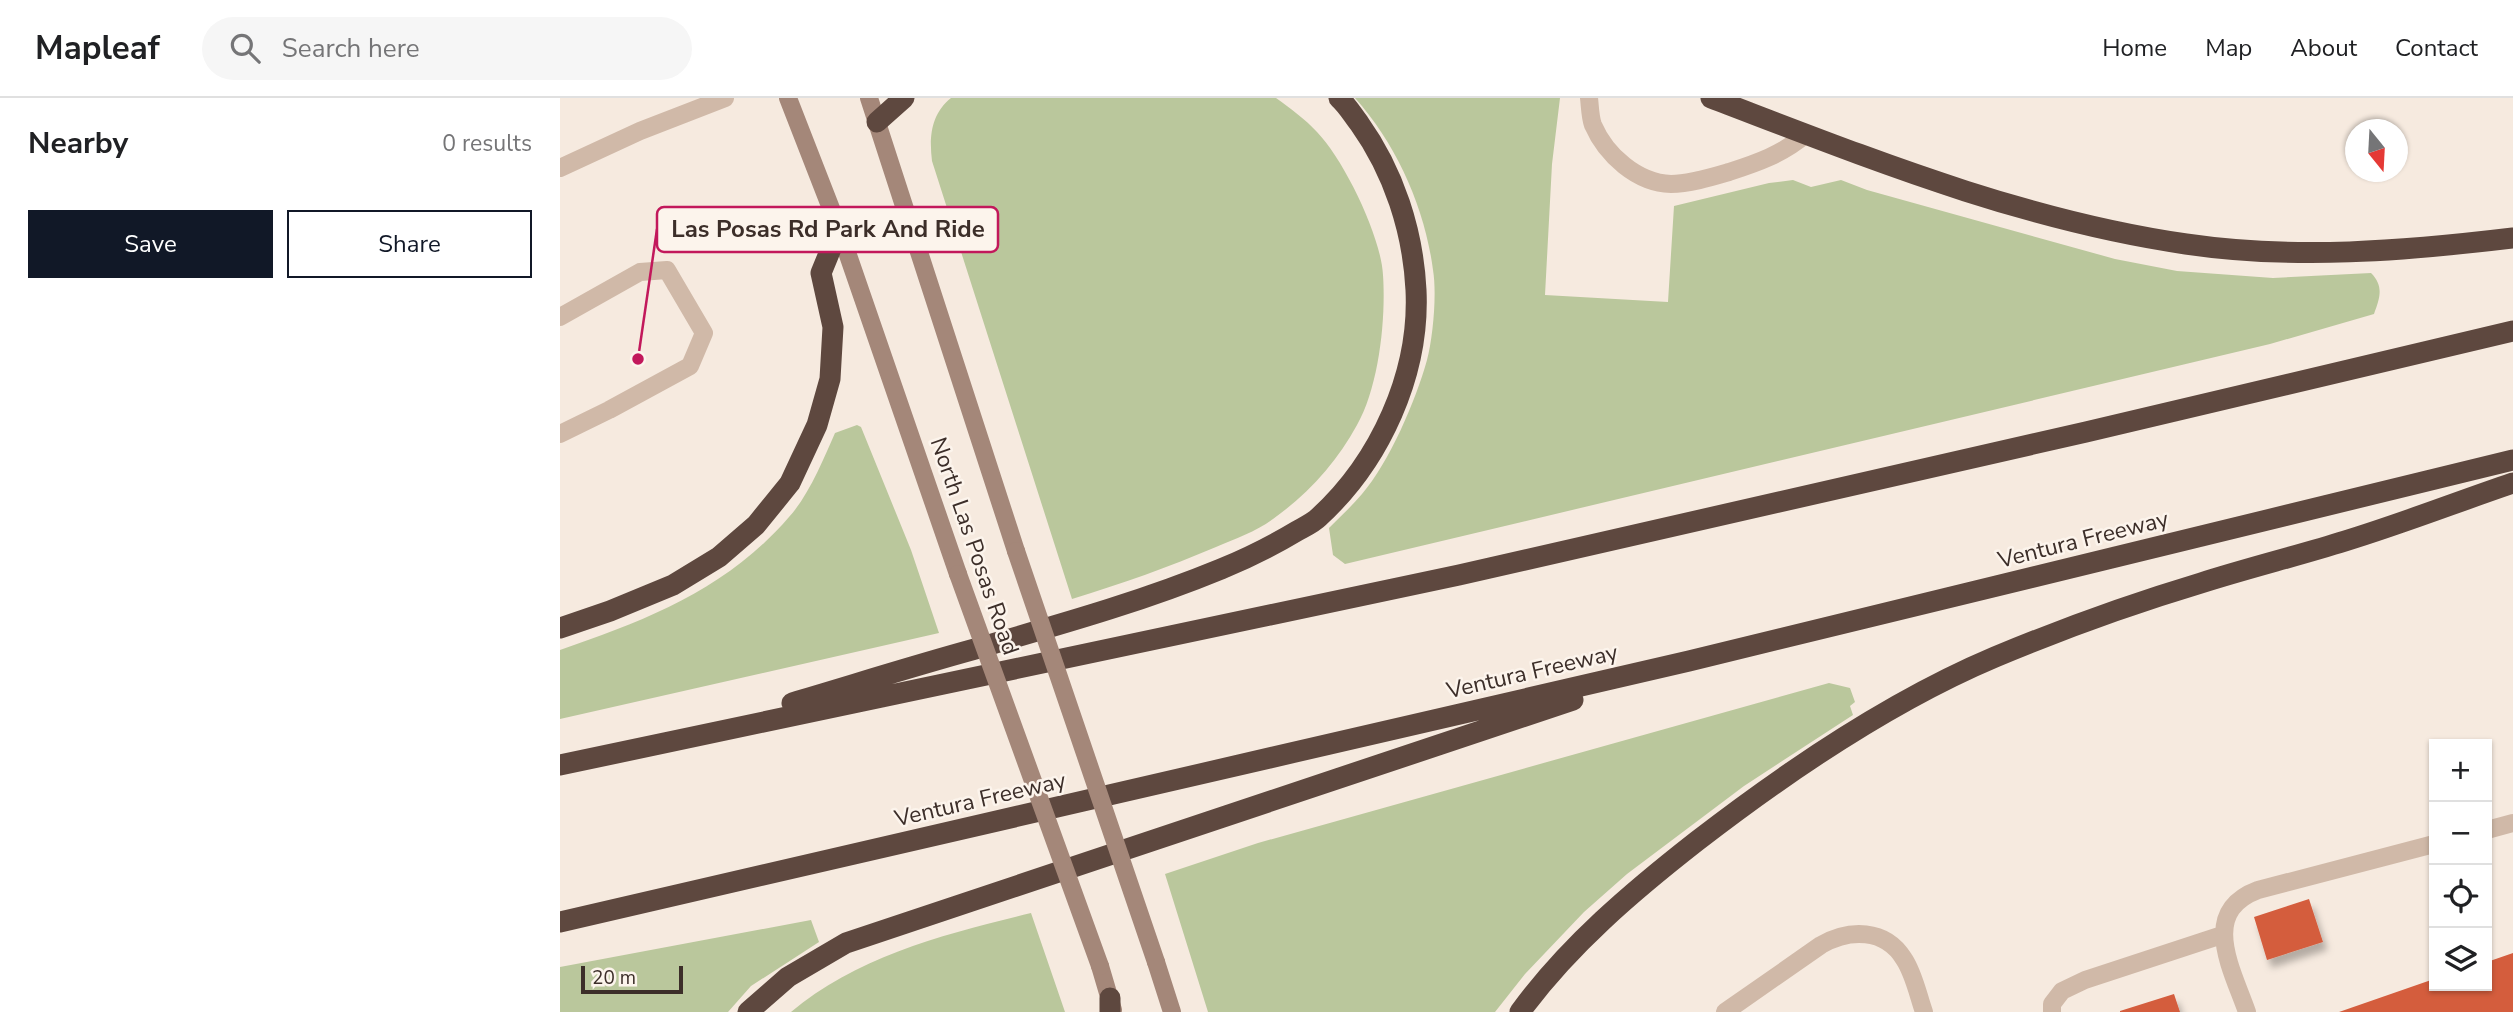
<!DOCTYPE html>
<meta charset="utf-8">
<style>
body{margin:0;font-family:"Nunito Sans",sans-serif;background:#f6f6f6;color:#202124}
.controls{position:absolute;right:21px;bottom:21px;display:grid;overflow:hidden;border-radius:0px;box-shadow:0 2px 5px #0004}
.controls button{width:63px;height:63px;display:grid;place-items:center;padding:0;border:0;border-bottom:2px solid #e0e0e0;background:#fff;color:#202124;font:35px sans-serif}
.compass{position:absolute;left:1785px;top:21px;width:63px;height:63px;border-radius:50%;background:#fff;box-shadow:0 2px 5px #0004;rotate:162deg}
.scale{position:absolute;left:21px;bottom:18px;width:102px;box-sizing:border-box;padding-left:7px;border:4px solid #3c2e29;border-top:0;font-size:19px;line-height:24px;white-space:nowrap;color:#3c2e29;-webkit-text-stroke:5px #fcf4ec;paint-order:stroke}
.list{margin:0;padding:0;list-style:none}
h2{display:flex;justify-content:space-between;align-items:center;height:91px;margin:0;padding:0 28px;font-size:30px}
h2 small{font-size:23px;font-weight:400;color:#757577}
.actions{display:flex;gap:14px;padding:21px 28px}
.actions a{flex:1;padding:16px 0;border:2px solid #111827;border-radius:0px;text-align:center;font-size:24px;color:#111827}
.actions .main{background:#111827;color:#fff}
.icon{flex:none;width:38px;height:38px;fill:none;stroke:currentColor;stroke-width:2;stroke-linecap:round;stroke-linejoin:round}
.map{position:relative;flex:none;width:1953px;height:914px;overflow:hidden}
header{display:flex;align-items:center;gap:42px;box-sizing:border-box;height:98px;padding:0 35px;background:#fff;border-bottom:2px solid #e0e0e0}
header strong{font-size:33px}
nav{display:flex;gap:38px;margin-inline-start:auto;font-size:24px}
.search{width:490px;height:63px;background:#f6f6f6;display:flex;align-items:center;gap:18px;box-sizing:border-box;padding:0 24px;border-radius:38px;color:#757577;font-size:26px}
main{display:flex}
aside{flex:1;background:#fff}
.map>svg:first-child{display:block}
.green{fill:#bac79c}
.building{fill:#d45d3e;filter:url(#shadow)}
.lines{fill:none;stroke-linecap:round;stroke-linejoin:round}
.lane{stroke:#d0b9a8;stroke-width:18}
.street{stroke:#d0b9a8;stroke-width:18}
.secondary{stroke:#a48779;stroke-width:18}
.highway{stroke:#5e483f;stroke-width:21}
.secondary-bridge{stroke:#a48779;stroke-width:18}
.labels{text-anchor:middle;stroke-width:5;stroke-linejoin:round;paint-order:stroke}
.street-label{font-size:23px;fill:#3c2e29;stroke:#fcf4ec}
.leader{fill:none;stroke:#c2185b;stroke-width:2.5}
.callout-dot{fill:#c2185b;stroke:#fcf4ec;stroke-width:2.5}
.callout{fill:#fcf4ec;stroke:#c2185b;stroke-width:2.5}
.callout-label{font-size:24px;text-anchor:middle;font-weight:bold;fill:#3c2e29}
</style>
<header>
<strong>Mapleaf</strong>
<div class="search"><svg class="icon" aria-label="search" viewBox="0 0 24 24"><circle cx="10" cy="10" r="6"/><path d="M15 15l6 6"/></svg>Search here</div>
<nav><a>Home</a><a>Map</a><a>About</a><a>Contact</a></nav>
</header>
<main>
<aside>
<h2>Nearby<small>0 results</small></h2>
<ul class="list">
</ul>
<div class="actions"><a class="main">Save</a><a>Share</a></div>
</aside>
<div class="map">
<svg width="1953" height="914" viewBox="0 0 1953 914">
<defs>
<filter id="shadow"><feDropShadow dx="4.5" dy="8" stdDeviation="3.5" flood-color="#0004"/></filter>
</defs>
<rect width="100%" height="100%" fill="#f6eadf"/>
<path class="green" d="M391 0H716C730 10 745 21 757 34 784 62 821 138 823 177 826 221 819 288 797 327 777 364 748 396 713 421 697 433 675 441 656 449 609 469 561 486 512 501L372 63C369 39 371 16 391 0Z
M795 0H1000L992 66 985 197 1108 204 1114 108 1209 85 1233 82 1251 89 1281 82 1307 92 1555 161 1617 173 1713 180 1811 175C1824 188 1820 200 1814 216L1710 246 785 466 773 457 769 430C780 419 792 408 802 396 829 365 856 302 867 262 873 239 877 196 873 172 865 110 837 47 795 0Z
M297 327 301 329 351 452 379 535 0 621V552C87 522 167 491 229 419 249 397 263 362 275 335Z
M1269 585 1290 590 1295 604 1290 608 1293 617 1184 688 1067 776 1024 814 965 876 935 914H648L605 776 698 745Z
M471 815 505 914H231C297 858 388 835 471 815Z
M251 822 259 844 191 888 168 914H0V869Z"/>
<path class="building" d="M1749 801 1763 844 1707 862 1694 819Z
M1953 855V914H1779L1874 881V888H1927V864Z
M1614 896 1620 914H1560V913Z"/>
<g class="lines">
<path class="lane" d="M1029 0C1030 8 1030 19 1033 27 1046 57 1077 85 1111 86 1129 86 1152 79 1169 74 1197 65 1223 56 1246 36
M0 219 80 174 107 172 144 235 130 268 49 312 0 336
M1927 732 1953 725
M1165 914 1261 847C1289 831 1325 830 1344 861 1354 876 1358 897 1364 914
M1492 914V906L1502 893 1525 882 1662 837
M1687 914C1672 871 1639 814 1698 792L1874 746"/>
<path class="street" d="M0 70 80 33 165 0"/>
<path class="secondary" d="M228 0 279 131 398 476
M309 0 456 453
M596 864 612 914
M540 868 553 912"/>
<path class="highway" d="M1151 0C1306 59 1460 122 1626 146 1734 162 1845 153 1953 140
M317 24 344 0
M0 530 50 513 113 487 159 459 196 427 230 385 257 327 270 281 273 229 261 175 279 131
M232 605C293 587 353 568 415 551 498 527 581 504 661 471 688 460 712 448 737 433 744 429 753 425 759 419 820 363 860 276 856 192 853 133 834 74 799 25 792 16 787 7 779 0
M0 667 899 477 1526 334 1953 233
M0 824 1129 563 1953 362
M550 900V914
M188 914 228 879 286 845 1013 602
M960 914C1008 848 1073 793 1137 743 1225 675 1333 602 1435 559 1502 531 1571 506 1641 485 1688 470 1737 458 1785 443 1841 426 1897 404 1953 385"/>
<path class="secondary-bridge" d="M456 453 596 864
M398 476 540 868"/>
</g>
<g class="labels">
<g class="street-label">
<text transform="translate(1523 441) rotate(-14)" y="8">Ventura Freeway</text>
<text transform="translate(415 448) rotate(71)" y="8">North Las Posas Road</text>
<text transform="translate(972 573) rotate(-13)" y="8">Ventura Freeway</text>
<text transform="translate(420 701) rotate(-13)" y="8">Ventura Freeway</text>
</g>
</g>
<path class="leader" d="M78 261L97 131"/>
<circle class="callout-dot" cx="78" cy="261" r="7"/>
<rect class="callout" x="97" y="109" width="341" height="45" rx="7"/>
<g class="callout-label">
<text x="268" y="139">Las Posas Rd Park And Ride</text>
</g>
</svg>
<div class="controls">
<button>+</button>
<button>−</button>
<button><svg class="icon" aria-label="locate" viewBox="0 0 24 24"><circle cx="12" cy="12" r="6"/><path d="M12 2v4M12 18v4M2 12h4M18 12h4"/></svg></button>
<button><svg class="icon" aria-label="layers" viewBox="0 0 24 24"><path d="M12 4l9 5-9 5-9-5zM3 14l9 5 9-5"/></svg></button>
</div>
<svg class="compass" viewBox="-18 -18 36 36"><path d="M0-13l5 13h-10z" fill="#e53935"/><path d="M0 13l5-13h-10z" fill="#757577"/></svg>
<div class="scale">20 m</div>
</div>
</main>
